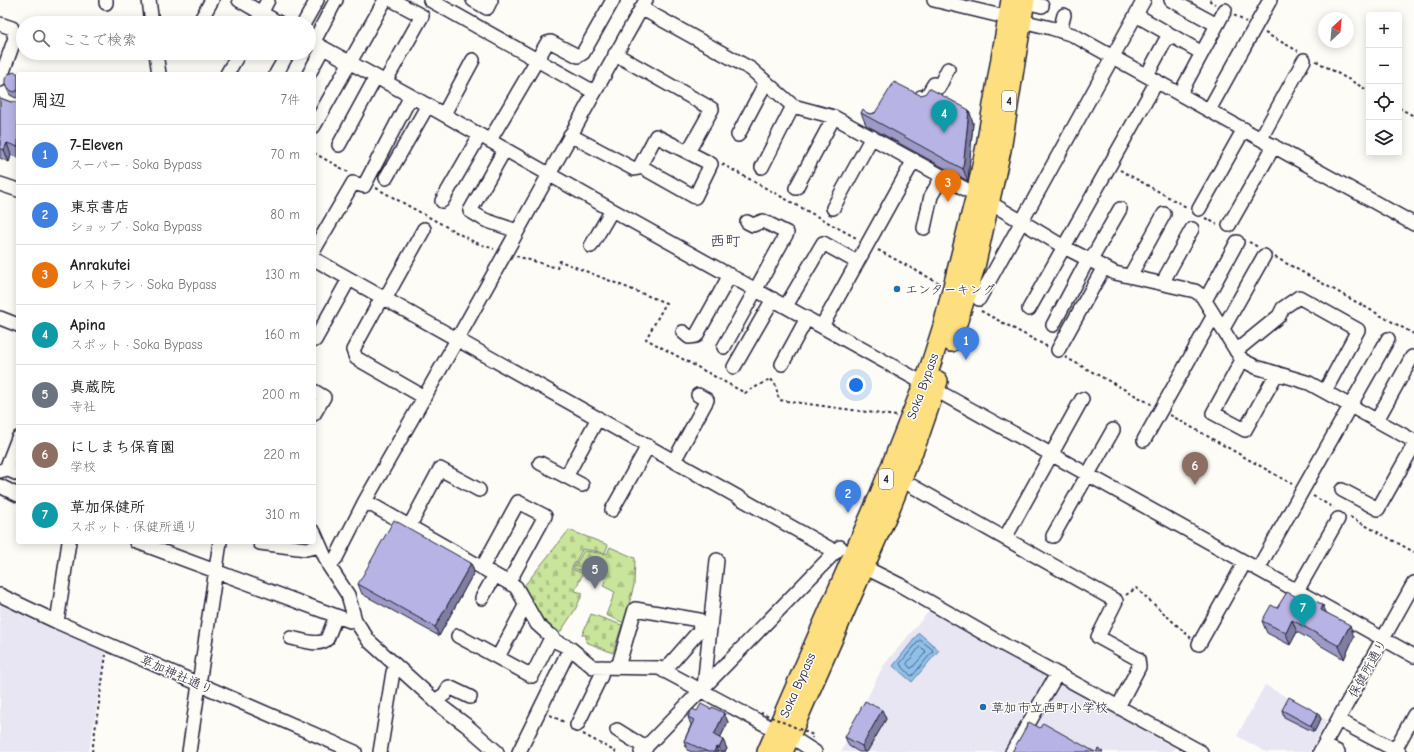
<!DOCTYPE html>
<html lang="ja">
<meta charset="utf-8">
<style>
body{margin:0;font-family:"Comic Neue","Klee One",sans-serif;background:#f2f2f2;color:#202124}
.controls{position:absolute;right:12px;top:12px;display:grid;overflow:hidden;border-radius:4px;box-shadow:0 2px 10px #0003}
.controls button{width:36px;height:36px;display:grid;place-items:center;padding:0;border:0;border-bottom:1px solid #e0e0e0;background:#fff;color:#202124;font:20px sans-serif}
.compass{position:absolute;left:1318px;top:12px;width:36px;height:36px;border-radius:50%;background:#fff;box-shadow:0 2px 10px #0003;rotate:26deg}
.you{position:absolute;left:856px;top:385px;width:14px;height:14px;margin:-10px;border:3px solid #fff;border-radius:50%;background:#1a73e8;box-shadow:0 0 0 6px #1a73e833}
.badge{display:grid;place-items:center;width:26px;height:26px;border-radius:50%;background:#111827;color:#fff;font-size:13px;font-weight:700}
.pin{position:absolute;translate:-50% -33px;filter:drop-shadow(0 1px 2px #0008)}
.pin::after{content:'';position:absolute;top:21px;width:14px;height:12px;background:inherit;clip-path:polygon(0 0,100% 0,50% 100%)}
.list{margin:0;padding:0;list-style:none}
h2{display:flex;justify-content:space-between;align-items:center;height:52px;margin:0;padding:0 16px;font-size:17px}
h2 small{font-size:13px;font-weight:400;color:#757577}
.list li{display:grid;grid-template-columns:26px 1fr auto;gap:12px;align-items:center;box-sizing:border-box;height:60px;padding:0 16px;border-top:1px solid #e0e0e0}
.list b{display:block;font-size:15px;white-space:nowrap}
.list p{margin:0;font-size:13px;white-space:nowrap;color:#757577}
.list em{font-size:13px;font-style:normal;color:#757577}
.icon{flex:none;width:22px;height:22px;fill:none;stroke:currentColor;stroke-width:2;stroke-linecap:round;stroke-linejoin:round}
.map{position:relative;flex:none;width:1414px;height:752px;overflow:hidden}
.search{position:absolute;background:#fff;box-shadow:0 2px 10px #0003;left:16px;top:16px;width:300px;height:44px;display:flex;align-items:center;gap:10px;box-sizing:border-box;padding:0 14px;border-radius:22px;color:#757577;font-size:15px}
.panel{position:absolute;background:#fff;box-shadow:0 2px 10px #0003;left:16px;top:72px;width:300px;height:472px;border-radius:4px}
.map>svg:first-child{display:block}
.built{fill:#e8e6f2}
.forest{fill:url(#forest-firs);stroke:#76836b}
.cemetery{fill:url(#cemetery-stones);stroke:#76836b}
.water{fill:#8fc0ea;stroke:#6381a4}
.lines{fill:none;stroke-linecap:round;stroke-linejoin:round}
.shore{stroke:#4e6181;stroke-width:1}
.minor-casing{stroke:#22223b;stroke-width:16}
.highway-casing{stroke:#22223b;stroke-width:22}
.path{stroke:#22223b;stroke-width:2;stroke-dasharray:3 3;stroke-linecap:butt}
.minor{stroke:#fdfcf7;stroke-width:13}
.highway{stroke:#fddf80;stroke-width:19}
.path-bridge{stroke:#22223b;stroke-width:2;stroke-dasharray:3 3;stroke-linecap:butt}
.wall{fill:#9d9bc5;stroke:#22223b}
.shaded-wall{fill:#807ea0;stroke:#22223b}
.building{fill:#b7b4e5;stroke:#22223b}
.poi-dot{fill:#1f6fb2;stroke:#fdfcf7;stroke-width:1.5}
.labels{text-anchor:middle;stroke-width:3;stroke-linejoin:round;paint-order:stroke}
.shield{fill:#fdfcf7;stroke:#646373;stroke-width:1}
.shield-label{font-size:12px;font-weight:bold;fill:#22223b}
.poi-label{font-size:13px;fill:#22223b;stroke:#fdfcf7;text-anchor:start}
.street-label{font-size:13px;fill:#22223b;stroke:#fdfcf7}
.quarter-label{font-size:15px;fill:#22223b;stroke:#fdfcf7}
</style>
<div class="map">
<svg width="1414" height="752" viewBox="0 0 1414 752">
<defs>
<pattern id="forest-firs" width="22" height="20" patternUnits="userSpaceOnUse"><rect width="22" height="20" fill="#c9e49b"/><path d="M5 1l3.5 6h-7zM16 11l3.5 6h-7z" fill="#acc386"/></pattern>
<pattern id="cemetery-stones" width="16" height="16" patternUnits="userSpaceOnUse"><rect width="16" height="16" fill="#c9e49b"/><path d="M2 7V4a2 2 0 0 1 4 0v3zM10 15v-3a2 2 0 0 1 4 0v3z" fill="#acc386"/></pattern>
</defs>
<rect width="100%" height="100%" fill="#fdfcf7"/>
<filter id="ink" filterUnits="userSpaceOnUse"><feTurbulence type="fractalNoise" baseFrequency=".025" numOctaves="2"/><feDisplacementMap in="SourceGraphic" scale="8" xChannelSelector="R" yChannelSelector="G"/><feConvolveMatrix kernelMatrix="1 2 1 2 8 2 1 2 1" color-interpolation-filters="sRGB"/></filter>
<g filter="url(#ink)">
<path class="built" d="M0 604 106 652 89 752H0Z
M930 610 1175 748 1172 752H841L883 666Z
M1265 685 1327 720 1310 752H1266L1237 736Z"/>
<path class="forest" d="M610 547 635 558 634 585 624 623 606 615 615 592 603 586 606 578 573 568 584 551 607 554Z"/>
<path class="cemetery" d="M569 530 608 545 605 553 583 549 571 569 583 573 575 591 583 593 575 610 559 634 541 620 524 586Z
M591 614 622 625 613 653 586 642V635H582Z"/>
<path class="water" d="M919 633 939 650 912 682 893 666Z"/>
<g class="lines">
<path class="shore" d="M920 640 932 649 933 651 913 675 911 676 900 664Z
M920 647 925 650 926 652 912 668H910L907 664Z"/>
<defs>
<path id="minor" d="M106 0V3
M149 0 152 23
M239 0 279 23
M430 0 594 92
M473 0 487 8 491 0
M934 0 1051 28 1073 35 1414 224
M1171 0 1217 25
M1025 2 1042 6
M641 8 751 69 793 106 834 117 989 202 1064 247 1115 273 1195 291 1202 296 1242 360 1256 367 1309 383 1414 441
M1136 15 1202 53
M199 23 212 0
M256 23 268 0
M304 23 317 0
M0 24 12 28 15 38 0 80
M1060 31 1064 15
M309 40 411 96 612 210 1414 656
M313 43 336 0
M156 53 159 74
M615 54 712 109 688 152
M227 74 239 53
M276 74 288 53
M309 74 323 48
M1147 75 1169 34
M385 82 422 16 392 0
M939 87 948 69
M1180 94 1225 10
M921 97 925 99 934 84
M1209 110 1270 0
M444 114 473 60
M314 126 385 0
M570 135 634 169 639 168 640 166 656 136 711 164 695 197 640 166
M738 135 766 82
M1261 138 1304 60
M490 140 547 43 551 42 578 56 583 53 613 0
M339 145 376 77
M505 149 470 211 485 220 517 231
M762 167 793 106
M386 178 428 105
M0 184 18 190
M796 188 834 117
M442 201 480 135
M833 208 872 137
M1199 209 1244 129
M1229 225 1274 146
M924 228 931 196 942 177
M591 246 612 210
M314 250 353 183 364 186 411 96
M314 259 836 552
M1091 260 1120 209
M1130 276 1164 214
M1165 284 1166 276 1192 229
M382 297 353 350 356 358 424 397
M385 299 424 229
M979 299 1144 0
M1204 299 1207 297 1237 242
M786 306 823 243 857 262
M1029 309 1157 81
M0 318 18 325
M1053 325 1088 259
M822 326 914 160
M1222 328 1225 325 1264 256
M683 332 689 337 696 336 730 275
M315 340 349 279
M724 347 787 233 763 221 753 225 747 222
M1058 350 1104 267
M1236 351 1279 316 1283 308 1299 297 1358 330 1325 391
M1242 360 1213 413 1245 430 1277 373
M782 364 807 318
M734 367 773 299
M314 391 324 397 314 414
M1377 420 1412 357
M1144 440 1214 315
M674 461 707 400 698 395
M540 463 582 485
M6 469 18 438
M0 471 6 469 18 474
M566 477 598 418
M0 486 18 495
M912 486 1116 601 1098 637 1138 659 1139 667 1118 707
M1342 490 1378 509 1414 445
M365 501 516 587 537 624 557 642 570 648 593 667 659 668 777 731
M612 510 648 446
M409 527 440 469 479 490
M314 532 329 566 348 595 355 620 369 641 442 707 466 725 497 752
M1053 536 1113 430
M1005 538 1082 399
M137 542 350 621 355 620
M260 543 306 549 320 546
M329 566 336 558 365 501 458 338 646 0
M864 567 900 585 1006 646 1201 752
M482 568 518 502 545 516 509 582
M1258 569 1388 339
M1297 591 1338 519
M0 595 57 622 355 752
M482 598 495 575
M57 622 69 542
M458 636 532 676 552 636
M291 638C301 640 319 647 327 639L336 616
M1199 644 1245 562
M498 657 526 604
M618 667 635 609 699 620 700 630 664 671
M704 687 717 560
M435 701 445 694 449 687 470 697
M1338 720 1399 752
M577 725 601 676 602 667
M617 730 646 748
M790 736 815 752
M1324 745 1338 752
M1395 750 1414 715
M189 752 220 542
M380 752 393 672 398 667
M519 752 570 648
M641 752 840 547 841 548
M1012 752 1057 674
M1320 752 1414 583"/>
<path id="highway" d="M951 342 975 267 1001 150 1025 0
M767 752 879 496 928 373 943 326 976 195 986 146 1011 0
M783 752 891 506 918 439 938 381"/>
</defs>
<use href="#minor" class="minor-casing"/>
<use href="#highway" class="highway-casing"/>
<path class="path" d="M1211 0 1210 1 1215 4
M1234 15 1246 22
M1265 33 1298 51
M1316 61 1369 91
M1399 108 1414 116
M314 153 348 172
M722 164 858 239
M1120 170 1188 208
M376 188 474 242 494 249
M1205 218 1217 224
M1249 242 1258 247
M878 250 939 283
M516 256 557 268 560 261 666 303 646 339 745 393 770 379 775 383 779 400 896 416
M1275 257 1414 334
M981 311 1048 347
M1065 357 1151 404
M1170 415 1292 484
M1313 496 1334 508
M1350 517 1414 552
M1126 595 1136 588 1191 638
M550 715 566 723
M583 734 616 752
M92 752 106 655"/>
<use href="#minor" class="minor"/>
<use href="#highway" class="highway"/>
<path class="path-bridge" d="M761 715 762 713 813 735 812 738"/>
</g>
<path class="wall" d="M18 74V97L16 98 10 95 5 85Z
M920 95 969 110 973 123 968 181 866 125 861 113H867L871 114Z
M0 98 11 102H18V158L11 155 9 162 0 158Z
M471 563 474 572 439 636 362 594 358 584Z
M1277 608 1326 612 1354 637 1344 659 1297 632 1290 645 1267 633 1262 621Z
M711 709 724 713 728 722 720 738 723 740 727 749 725 752H692L687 750 684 741 691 725 688 717 697 711Z
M882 710 886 719 867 752H859L849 746 845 737Z
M1282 710 1318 713 1321 719 1314 732 1284 717Z"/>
<path class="shaded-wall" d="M969 110 973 123 968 181 963 169Z
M7 143 11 155 9 162 4 150Z
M471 563 474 572 439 636 435 627Z
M1323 605 1328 617 1321 610Z
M1292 620 1297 632 1290 645 1286 633Z
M1350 625 1354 637 1344 659 1339 646Z
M882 710 886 719 867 752H864L862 746Z
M724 713 728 722 717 744 714 735Z
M1318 713 1321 719 1314 732 1311 726Z
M723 740 727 749 725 752H721L719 748Z
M716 747 718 752H714Z"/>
<path class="building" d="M15 72 19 74H18V90L14 92 8 89 5 85V79L8 74Z
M894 82 920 95 925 94 929 88 969 110 963 169 861 113 863 109 867 113 871 114 875 113Z
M0 98 11 102H18V147L7 143 4 150 0 148Z
M394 520 471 563 435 627 358 584Z
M1287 592 1311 604 1314 600 1323 605 1321 610 1350 625 1339 646 1292 620 1286 633 1262 621 1271 605 1277 608Z
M1289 697 1318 713 1311 726 1282 710Z
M865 701 882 710 862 746 845 737Z
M701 704 711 709 712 707 724 713 714 735 723 740 719 748 716 747 714 752H708L684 741 694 720 688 717 692 709 697 711Z
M1029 722 1040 728 1043 723 1095 752H1012Z
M1098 749 1103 752H1096Z"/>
</g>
<g class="poi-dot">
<circle cx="897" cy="289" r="4"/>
<circle cx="983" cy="707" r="4"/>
</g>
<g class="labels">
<g class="shield">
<rect x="1002" y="91" width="14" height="20" rx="3"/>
<rect x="879" y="469" width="14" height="20" rx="3"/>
</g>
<g class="shield-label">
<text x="1009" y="105">4</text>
<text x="886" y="483">4</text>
</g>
<g class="poi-label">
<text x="905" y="294">エンターキング</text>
<text x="991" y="712">草加市立西町小学校</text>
</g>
<g class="street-label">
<text transform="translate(922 386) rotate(-70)" y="5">Soka Bypass</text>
<text transform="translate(1367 668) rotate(-61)" y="5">保健所通り</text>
<text transform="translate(177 674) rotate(24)" y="5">草加神社通り</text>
<text transform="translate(797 685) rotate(-66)" y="5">Soka Bypass</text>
</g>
<g class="quarter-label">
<text x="725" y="246">西町</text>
</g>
</g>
</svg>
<div class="controls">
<button>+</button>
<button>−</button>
<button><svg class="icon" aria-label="locate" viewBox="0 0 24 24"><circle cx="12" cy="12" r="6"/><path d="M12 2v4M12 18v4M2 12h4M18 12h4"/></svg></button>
<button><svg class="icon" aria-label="layers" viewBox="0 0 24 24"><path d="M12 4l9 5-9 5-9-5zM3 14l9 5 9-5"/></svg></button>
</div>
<svg class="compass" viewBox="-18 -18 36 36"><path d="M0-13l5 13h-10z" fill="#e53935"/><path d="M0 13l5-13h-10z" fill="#757577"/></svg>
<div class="you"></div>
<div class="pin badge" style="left:966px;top:360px;background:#3f7fe0">1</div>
<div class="pin badge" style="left:848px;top:513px;background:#3f7fe0">2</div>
<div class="pin badge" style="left:948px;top:202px;background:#e8710a">3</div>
<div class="pin badge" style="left:944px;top:133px;background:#0f9aa8">4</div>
<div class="pin badge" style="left:595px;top:589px;background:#6b7280">5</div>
<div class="pin badge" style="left:1195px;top:485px;background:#8d6e63">6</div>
<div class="pin badge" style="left:1303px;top:627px;background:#0f9aa8">7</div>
<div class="search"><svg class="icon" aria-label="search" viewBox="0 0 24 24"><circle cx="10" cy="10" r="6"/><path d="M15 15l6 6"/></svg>ここで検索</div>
<section class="panel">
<h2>周辺<small>7件</small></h2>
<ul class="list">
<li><span class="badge" style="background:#3f7fe0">1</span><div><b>7-Eleven</b><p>スーパー · Soka Bypass</p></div><em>70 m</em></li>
<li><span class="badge" style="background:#3f7fe0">2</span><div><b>東京書店</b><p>ショップ · Soka Bypass</p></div><em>80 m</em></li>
<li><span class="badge" style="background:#e8710a">3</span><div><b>Anrakutei</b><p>レストラン · Soka Bypass</p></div><em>130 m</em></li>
<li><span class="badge" style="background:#0f9aa8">4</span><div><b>Apina</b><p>スポット · Soka Bypass</p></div><em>160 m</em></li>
<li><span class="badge" style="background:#6b7280">5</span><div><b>真蔵院</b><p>寺社</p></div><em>200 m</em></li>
<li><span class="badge" style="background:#8d6e63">6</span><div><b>にしまち保育園</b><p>学校</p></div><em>220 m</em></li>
<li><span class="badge" style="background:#0f9aa8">7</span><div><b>草加保健所</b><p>スポット · 保健所通り</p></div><em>310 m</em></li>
</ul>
</section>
</div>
